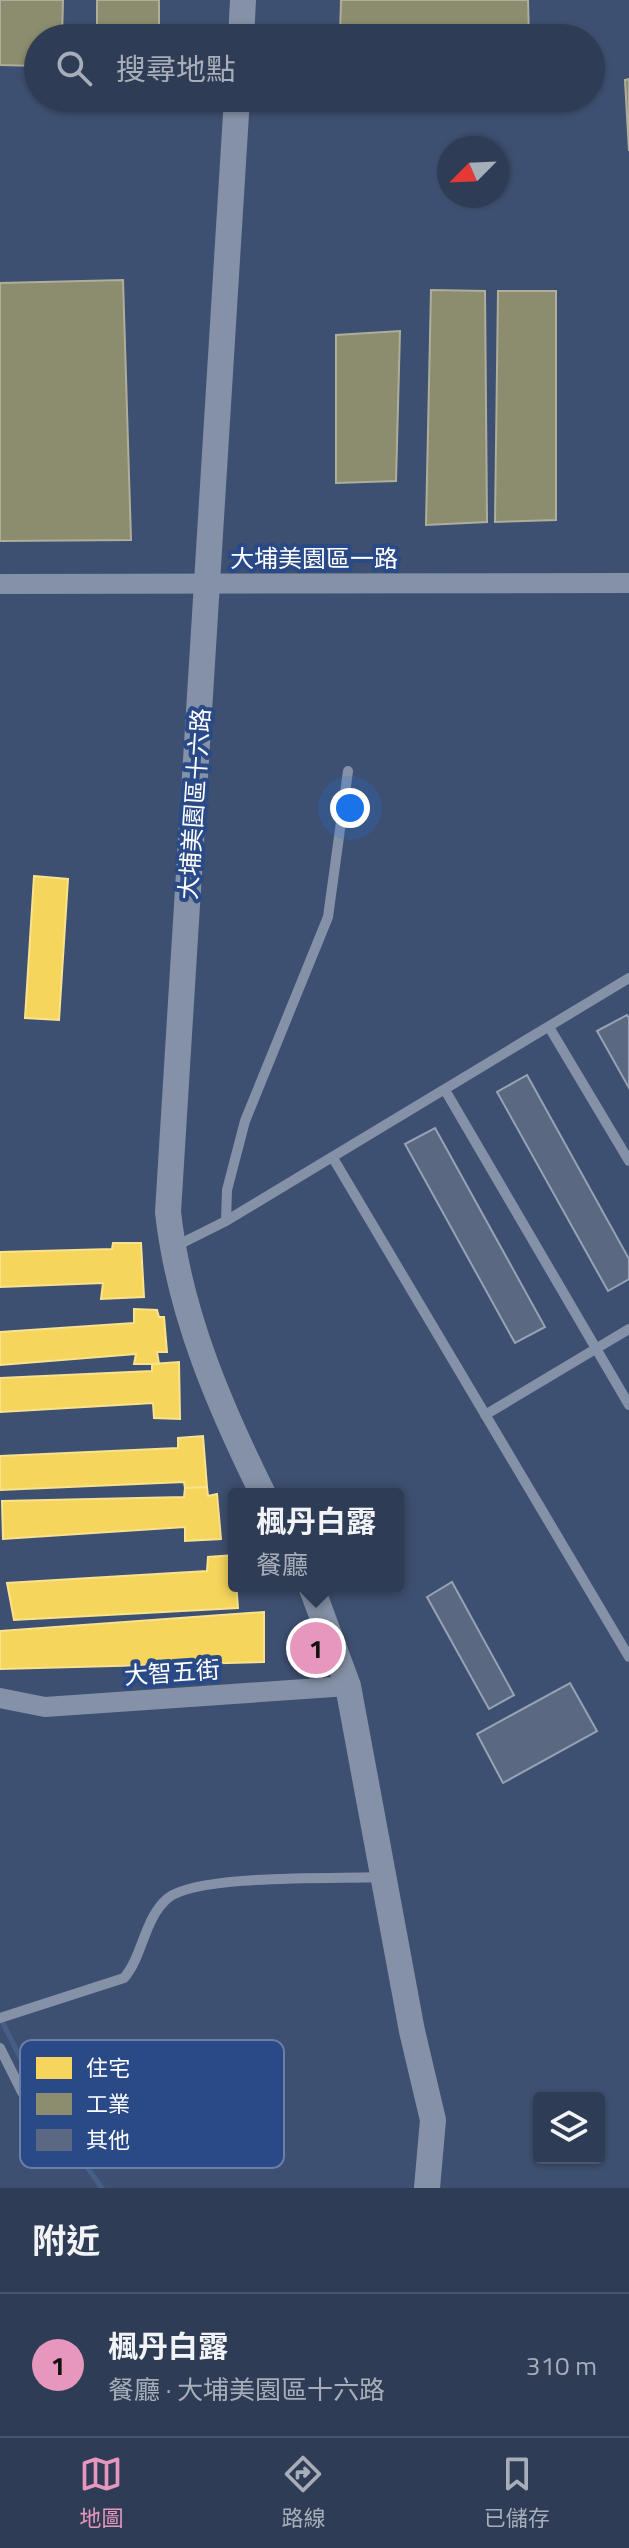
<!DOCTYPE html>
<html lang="zh-TW">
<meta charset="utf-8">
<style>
body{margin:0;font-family:"Titillium Web","Noto Sans TC",sans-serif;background:#3a475f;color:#f1f3f6}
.controls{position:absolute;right:24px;bottom:24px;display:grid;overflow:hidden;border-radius:8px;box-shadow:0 2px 6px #0004}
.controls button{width:72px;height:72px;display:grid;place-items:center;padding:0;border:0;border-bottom:2px solid #49566c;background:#2e3c55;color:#f1f3f6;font:40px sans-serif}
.compass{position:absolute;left:437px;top:136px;width:72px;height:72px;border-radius:50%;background:#2e3c55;box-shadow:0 2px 6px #0004;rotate:246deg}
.you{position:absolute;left:350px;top:808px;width:28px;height:28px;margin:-20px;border:6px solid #fff;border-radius:50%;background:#1a73e8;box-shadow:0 0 0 12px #1a73e833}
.badge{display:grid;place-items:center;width:52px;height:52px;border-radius:50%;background:#e797bd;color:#111;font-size:26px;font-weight:700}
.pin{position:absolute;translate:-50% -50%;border:4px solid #fff;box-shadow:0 2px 8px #0006}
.popup{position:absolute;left:228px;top:1488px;width:176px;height:104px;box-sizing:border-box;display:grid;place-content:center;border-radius:8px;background:#2e3c55;filter:drop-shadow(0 2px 6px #0005);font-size:26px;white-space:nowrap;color:#a7adb9}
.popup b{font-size:30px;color:#f1f3f6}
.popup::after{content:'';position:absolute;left:50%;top:100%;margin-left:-16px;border:16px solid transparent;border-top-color:#2e3c55}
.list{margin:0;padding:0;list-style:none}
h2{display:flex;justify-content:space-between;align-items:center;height:104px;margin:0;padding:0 32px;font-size:34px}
h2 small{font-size:26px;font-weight:400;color:#a7adb9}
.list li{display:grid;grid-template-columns:52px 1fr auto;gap:24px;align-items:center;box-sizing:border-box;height:144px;padding:0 32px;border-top:2px solid #49566c}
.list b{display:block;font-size:30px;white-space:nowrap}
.list p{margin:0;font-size:26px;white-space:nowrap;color:#a7adb9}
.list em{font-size:26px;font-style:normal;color:#a7adb9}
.icon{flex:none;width:44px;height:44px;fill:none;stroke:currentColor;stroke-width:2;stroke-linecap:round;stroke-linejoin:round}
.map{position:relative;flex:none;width:629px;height:2188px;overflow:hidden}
.search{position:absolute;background:#2e3c55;box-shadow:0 2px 6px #0004;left:24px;right:24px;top:24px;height:88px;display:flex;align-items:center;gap:20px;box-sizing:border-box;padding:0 28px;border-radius:44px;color:#a7adb9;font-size:30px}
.sheet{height:248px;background:#2e3c55}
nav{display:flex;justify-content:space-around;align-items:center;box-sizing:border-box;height:112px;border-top:2px solid #49566c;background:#2e3c55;font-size:22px;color:#a7adb9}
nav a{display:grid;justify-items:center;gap:4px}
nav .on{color:#e797bd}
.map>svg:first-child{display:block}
.homes{fill:#f6d55c;stroke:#f9e28d;stroke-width:2}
.industry{fill:#8c8c6e;stroke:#aeae9a;stroke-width:2}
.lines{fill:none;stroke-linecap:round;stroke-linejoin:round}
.stream{stroke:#475e88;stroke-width:5}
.building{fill:#5a6882;stroke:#98a2b5;stroke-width:2}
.service{stroke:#8591a7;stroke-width:10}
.minor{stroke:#8591a7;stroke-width:20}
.tertiary{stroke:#8591a7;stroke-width:26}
.labels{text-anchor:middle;stroke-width:8;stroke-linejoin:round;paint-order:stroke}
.street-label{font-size:24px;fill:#fff;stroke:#294a86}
.key{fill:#294a86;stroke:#6980aa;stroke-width:2}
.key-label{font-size:22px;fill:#fff}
</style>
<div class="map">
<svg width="629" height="2188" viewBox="0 0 629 2188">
<rect width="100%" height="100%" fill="#3e5071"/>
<path class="homes" d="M34 876 68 879 59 1020 25 1018Z
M113 1243H141L144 1297 101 1299 103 1283 0 1287V1252L112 1249Z
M134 1309 157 1310 159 1317H164L167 1352H157L159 1364H134L136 1354 0 1365V1332L134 1323Z
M179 1362 180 1419 154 1418 153 1403 0 1412V1378L152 1371V1364Z
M203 1436 207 1487 185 1488 184 1482 0 1490V1456L178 1448V1438Z
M207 1487 208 1496 217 1494 221 1539 185 1541V1527L3 1539 2 1501 184 1497 185 1488Z
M234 1555 238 1608 14 1620 7 1583 207 1571 208 1557Z
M264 1612V1662L0 1669V1631Z"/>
<path class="industry" d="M0 0H63L62 38H38V66L0 65Z
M97 0H159V38H97Z
M341 0H528L529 38H340Z
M629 79V151L625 80Z
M123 280 131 540 0 541V283Z
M431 290 485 291 487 522 426 525Z
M498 291H556V520L495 522Z
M400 331 396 481 336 483V335Z"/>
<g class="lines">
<path class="stream" d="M0 2017 47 2112 102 2188"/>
</g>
<path class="building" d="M627 1015 629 1018V1088L597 1031Z
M527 1075 629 1259V1279L608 1291 497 1092Z
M435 1128 545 1327 515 1343 405 1144Z
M452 1582 514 1695 489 1709 427 1597Z
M570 1683 597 1731 503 1783 477 1734Z"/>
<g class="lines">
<path class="service" d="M549 1027 629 1161
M445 1090 629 1405
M333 1158 629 1657
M226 1221 629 978
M174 1247 226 1221 227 1190 245 1121 328 917 348 771
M485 1415 629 1329
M0 2018 124 1978C143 1956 144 1918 168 1898 198 1874 337 1879 381 1877
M0 2048 22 2092 67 2161"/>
<path class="minor" d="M0 584 629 583
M0 1698 45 1707 348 1686"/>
<path class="tertiary" d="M241 38 243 0
M237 98 168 1212C179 1312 219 1405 263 1494
M311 1586 348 1686 412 2031 433 2120 427 2188"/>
</g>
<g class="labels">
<g class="street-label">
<text x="314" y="567">大埔美園區一路</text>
<text transform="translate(195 804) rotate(-86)" y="8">大埔美園區十六路</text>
<text transform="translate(172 1673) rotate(-4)" y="8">大智五街</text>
</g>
</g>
<rect x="20" y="2040" width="264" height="128" rx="12" class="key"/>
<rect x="36" y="2057" width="36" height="22" fill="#f6d55c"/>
<rect x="36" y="2093" width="36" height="22" fill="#8c8c6e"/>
<rect x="36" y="2129" width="36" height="22" fill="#5a6882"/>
<g class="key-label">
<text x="86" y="2076">住宅</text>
<text x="86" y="2112">工業</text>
<text x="86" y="2148">其他</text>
</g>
</svg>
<div class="controls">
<button><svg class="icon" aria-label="layers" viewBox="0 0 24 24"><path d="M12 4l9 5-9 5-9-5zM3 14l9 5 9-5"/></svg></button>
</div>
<svg class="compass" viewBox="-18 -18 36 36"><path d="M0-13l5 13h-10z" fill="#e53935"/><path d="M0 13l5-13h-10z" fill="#a7adb9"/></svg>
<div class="you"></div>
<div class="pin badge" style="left:316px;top:1648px">1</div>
<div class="popup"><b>楓丹白露</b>餐廳</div>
<div class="search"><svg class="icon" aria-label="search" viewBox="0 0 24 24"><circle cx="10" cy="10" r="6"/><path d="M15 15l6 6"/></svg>搜尋地點</div>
</div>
<section class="sheet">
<h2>附近<small></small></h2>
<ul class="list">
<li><span class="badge">1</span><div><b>楓丹白露</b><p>餐廳 · 大埔美園區十六路</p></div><em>310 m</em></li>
</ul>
</section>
<nav>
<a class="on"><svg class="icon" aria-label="map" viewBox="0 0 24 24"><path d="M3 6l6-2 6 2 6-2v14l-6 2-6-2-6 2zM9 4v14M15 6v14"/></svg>地圖</a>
<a><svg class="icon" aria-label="directions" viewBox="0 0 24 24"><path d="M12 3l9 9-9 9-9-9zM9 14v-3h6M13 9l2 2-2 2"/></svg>路線</a>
<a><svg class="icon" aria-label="saved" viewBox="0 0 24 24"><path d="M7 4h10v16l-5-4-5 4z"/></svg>已儲存</a>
</nav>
